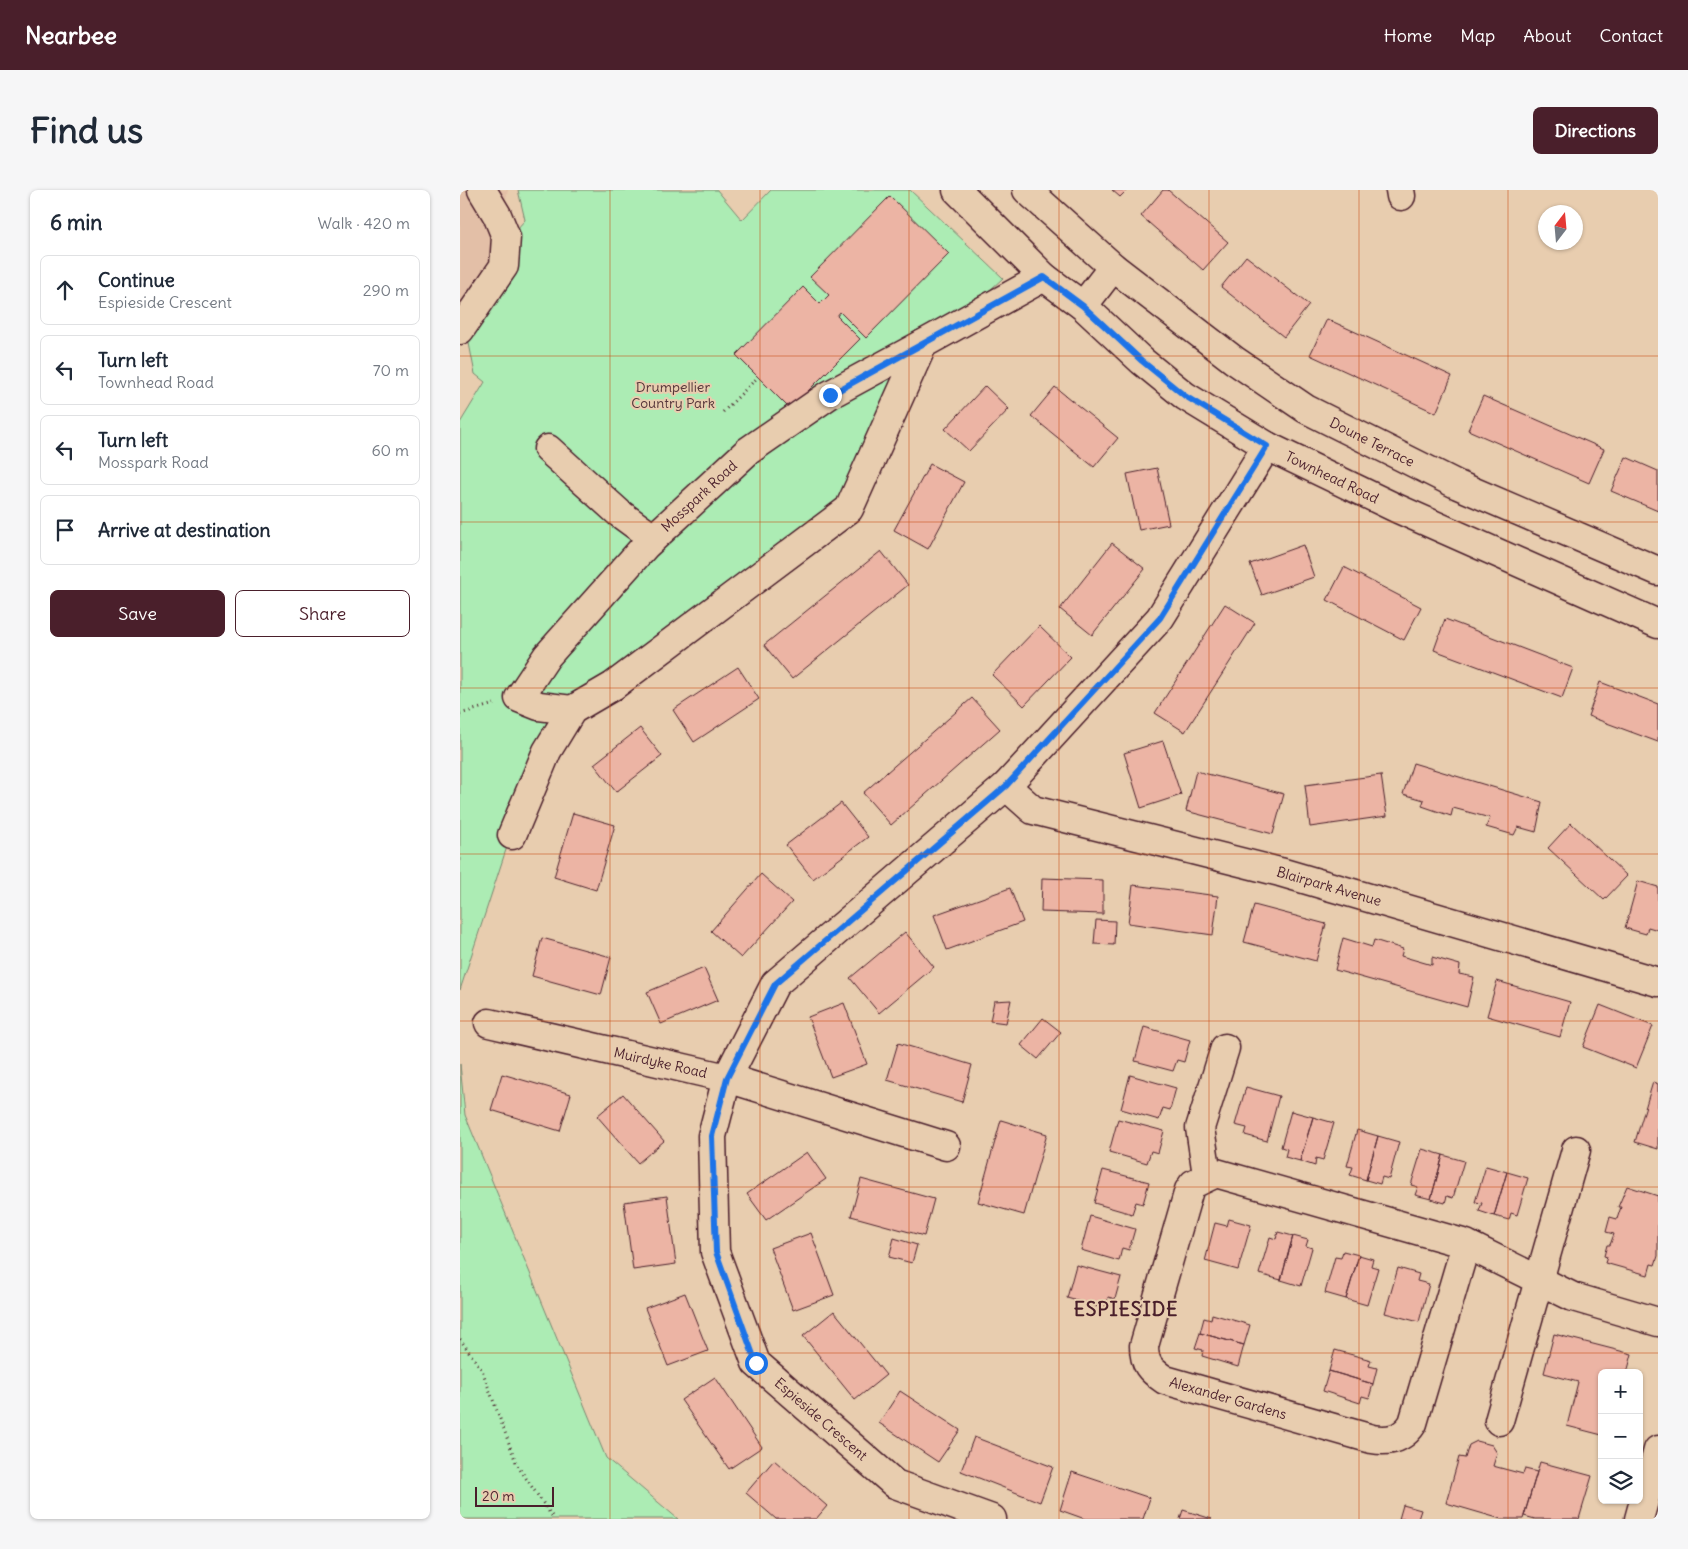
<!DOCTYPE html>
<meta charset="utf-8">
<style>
body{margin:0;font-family:Delius,sans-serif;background:#f6f6f7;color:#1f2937}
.controls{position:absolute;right:15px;bottom:15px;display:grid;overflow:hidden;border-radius:8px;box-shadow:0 1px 4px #0004}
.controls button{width:45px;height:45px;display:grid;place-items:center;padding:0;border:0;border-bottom:1px solid #e0e1e3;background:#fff;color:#1f2937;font:25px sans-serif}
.compass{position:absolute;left:1078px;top:15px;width:45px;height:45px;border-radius:50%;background:#fff;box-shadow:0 1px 4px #0004;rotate:16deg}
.scale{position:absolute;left:15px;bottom:12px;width:79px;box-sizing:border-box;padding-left:5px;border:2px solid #4a1f2b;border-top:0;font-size:14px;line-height:18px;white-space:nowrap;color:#4a1f2b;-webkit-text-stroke:4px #e8cdaf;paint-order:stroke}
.stop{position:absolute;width:15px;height:15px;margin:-11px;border:4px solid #1a73e8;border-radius:50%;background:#fff}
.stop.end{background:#1a73e8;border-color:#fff;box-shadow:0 1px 5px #0008}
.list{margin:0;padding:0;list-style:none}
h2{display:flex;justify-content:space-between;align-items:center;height:65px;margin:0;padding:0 20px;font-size:21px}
h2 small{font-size:16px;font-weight:400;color:#747a83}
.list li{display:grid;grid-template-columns:32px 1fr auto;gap:15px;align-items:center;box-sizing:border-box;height:70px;margin:0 10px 10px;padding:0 10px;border:1px solid #e0e1e3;border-radius:8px}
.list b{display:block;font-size:19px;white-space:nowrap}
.list p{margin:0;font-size:16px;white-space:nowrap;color:#747a83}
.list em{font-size:16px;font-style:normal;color:#747a83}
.actions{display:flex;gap:10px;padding:15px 20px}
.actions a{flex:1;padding:11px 0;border:1px solid #4a1f2b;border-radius:8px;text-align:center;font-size:18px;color:#4a1f2b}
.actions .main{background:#4a1f2b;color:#fff}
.icon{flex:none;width:28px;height:28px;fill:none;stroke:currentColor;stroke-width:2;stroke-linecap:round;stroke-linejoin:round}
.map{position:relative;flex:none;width:1198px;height:1329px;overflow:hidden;border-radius:8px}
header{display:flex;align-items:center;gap:30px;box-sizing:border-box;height:70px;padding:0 25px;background:#4a1f2b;color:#fff}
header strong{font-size:24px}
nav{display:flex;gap:28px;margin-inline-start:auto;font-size:18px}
.intro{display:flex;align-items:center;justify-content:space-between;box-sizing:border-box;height:120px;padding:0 30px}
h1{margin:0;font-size:35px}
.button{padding:12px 22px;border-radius:8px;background:#4a1f2b;color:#fff;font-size:18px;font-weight:700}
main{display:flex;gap:30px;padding:0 30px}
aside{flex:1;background:#fff;border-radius:8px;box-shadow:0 1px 4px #0004}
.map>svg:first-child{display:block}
.built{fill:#e3bfa7}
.green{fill:#acecb4;stroke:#7b8670}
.building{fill:#ecb4a4;stroke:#4a1f2b}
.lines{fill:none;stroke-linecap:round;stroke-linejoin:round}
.minor-casing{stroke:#4a1f2b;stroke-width:31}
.path{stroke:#4a1f2b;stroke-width:3;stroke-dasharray:1 4;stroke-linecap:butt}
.minor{stroke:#e8cdaf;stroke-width:28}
.route{stroke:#1a73e8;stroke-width:6}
.grid{fill:none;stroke:#c84d12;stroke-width:1;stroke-opacity:0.55}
.labels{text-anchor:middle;stroke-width:4;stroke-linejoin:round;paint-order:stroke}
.park-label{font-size:14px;fill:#543439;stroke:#e8cdaf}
.street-label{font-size:14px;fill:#4a1f2b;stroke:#e8cdaf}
.district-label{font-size:19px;font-weight:bold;letter-spacing:1px;fill:#4a1f2b;stroke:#e8cdaf}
</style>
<header>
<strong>Nearbee</strong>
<nav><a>Home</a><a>Map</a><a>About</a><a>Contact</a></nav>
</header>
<div class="intro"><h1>Find us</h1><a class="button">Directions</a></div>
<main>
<aside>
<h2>6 min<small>Walk · 420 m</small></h2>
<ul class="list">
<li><svg class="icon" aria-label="ahead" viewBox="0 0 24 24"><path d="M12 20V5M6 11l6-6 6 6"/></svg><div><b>Continue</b><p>Espieside Crescent</p></div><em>290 m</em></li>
<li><svg class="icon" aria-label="left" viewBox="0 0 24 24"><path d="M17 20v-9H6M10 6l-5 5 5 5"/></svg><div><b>Turn left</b><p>Townhead Road</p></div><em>70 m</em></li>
<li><svg class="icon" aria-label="left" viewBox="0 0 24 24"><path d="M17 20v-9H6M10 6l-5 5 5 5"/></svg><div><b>Turn left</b><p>Mosspark Road</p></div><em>60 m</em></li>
<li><svg class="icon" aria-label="arrive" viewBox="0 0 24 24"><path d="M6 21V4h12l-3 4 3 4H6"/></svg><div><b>Arrive at destination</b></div></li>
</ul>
<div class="actions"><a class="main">Save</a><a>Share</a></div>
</aside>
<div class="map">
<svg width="1198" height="1329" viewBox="0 0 1198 1329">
<rect width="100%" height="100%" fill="#e8cdaf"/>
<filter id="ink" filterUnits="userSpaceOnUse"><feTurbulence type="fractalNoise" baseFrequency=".02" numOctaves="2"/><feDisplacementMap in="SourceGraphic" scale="10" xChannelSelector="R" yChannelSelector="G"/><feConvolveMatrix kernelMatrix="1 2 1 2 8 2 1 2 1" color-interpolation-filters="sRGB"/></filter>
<g filter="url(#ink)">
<path class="built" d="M0 0H48L32 73 0 130Z"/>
<path class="green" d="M58 0H257L282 30 311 0H450L543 88 450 174 387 304 79 559 0 800V233L25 192 15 184 8 148 56 40 65 30Z
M0 874 5 925 146 1268 218 1329H0Z"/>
<path class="building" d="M652 0H667L660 7Z
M703 0H708L768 52 743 80 681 26Z
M430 6 489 64 406 148 380 122 377 126 400 149 330 219 276 165 343 97 360 114 369 105 350 87Z
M786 66 849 115 824 147 761 97Z
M867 129 992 186 976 223 850 165Z
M525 196 549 219 509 261 485 239Z
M595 197 658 248 634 277 571 226Z
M1023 206 1144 259 1129 293 1008 240Z
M1166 267 1198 281V321L1151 301Z
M470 274 504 292 468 359 434 340Z
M697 278 709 334 679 340 667 284Z
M652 353 685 379 632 445 600 419Z
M843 355 854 387 802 405 790 374Z
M421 361 448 395 332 489 304 455Z
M884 377 961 417 944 450 867 410Z
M765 414 795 433 725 542 695 523Z
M985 429 1113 478 1102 508 974 460Z
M579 436 611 467 564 516 532 485Z
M278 477 299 509 234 552 213 520Z
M1140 492 1198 514V552L1128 526Z
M512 508 540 539 431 635 403 603Z
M180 538 202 566 156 602 134 574Z
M703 551 721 605 681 618 664 563Z
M953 573 1082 612 1076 642 1058 637 1054 645 1026 637 1030 628 993 618 991 626 962 616 964 610 943 604Z
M736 581 824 604 813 644 726 621Z
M921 585 927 626 850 637 845 595Z
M381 613 408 647 353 689 326 655Z
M113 623 155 635 136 700 94 687Z
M1111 633 1167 686 1144 710 1088 658Z
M301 684 332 712 281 768 251 741Z
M582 688 643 690V724L581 722Z
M1178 691 1198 697V740L1188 737 1186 744 1165 738Z
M673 695 758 706 753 745 668 733Z
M550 698 563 732 487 760 474 725Z
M794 715 866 734 856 771 784 752Z
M636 730 655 731 654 755 634 754Z
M445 742 474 777 419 823 390 788Z
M82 748 151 767 141 805 72 786Z
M883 748 912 757 914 750 943 759 941 766 972 775V767L1000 775 999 784 1014 787 1007 817 875 780Z
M244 778 258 810 201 834 187 802Z
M1037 791 1110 812 1100 847 1027 826Z
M551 810 546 833 530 831 534 811Z
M384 813 407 874 371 887 348 827Z
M1140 815 1193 836 1176 878 1123 857Z
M583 828 601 842 578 869 561 855Z
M684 837 730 850 724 872 717 870 713 881 675 871Z
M438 853 512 875 502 912 427 890Z
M42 884 111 904 100 941 31 920Z
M670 885 716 898 710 920 703 918 699 930 661 919Z
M1193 892 1198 894V959L1175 952Z
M786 897 819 906 807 951 785 945 787 938 775 935Z
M163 904 204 951 178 973 137 926Z
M831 921 853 927 840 971 825 967 827 959 821 957Z
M853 927 874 933 863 970 856 968 855 976 840 971Z
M658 929 704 941 698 963 691 961 687 973 649 962Z
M541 930 587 944 564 1025 518 1012Z
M897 940 918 946 906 990 890 985 893 977 887 976Z
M918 946 939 952 929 989 922 987 920 994 906 990Z
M962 959 983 965 971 1009 955 1005 958 997 951 995Z
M347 962 366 989 306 1030 287 1004Z
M983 965 1004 971 993 1008 987 1006 985 1013 971 1009Z
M1026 976 1047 982 1034 1026 1019 1021 1022 1013 1015 1012Z
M643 980 689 992 683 1014 676 1012 672 1024 634 1013Z
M1047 982 1068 988 1057 1025 1051 1023 1049 1030 1034 1026Z
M401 989 474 1009 464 1046 391 1026Z
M1167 996 1198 1006V1066L1195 1075 1191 1074 1188 1085 1145 1073 1147 1067 1144 1066 1147 1055H1150L1154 1044 1146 1042 1150 1027 1157 1029 1161 1017H1158Z
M207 1006 216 1074 173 1080 164 1012Z
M630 1026 675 1039 669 1060 662 1058 659 1071 621 1060Z
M769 1029 791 1035 778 1080 745 1071 755 1033 767 1036Z
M818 1042 833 1046 821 1090 799 1084 810 1047 816 1049Z
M351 1043 374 1105 333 1120 310 1058Z
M833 1046 848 1050 846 1056 852 1058 841 1096 821 1090Z
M434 1048 457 1055 452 1073 429 1067Z
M883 1061 899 1065 886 1109 865 1103 875 1067 881 1068Z
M899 1065 913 1069 911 1076 918 1078 907 1115 886 1109Z
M616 1075 661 1087 655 1109 648 1107 645 1119 607 1108Z
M938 1078 959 1084 957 1091 969 1094 959 1132 925 1123Z
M225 1103 248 1161 208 1176 185 1118Z
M374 1121 426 1185 395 1210 343 1146Z
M752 1124 790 1135 784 1155 740 1143 744 1128 751 1130Z
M740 1143 784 1155 778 1177 742 1166 743 1160 735 1158Z
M1094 1144 1172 1164 1167 1183H1142V1245L1107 1236 1118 1192 1084 1183Z
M875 1160 911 1170 909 1176 917 1178 913 1194 869 1181Z
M869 1181 913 1194 909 1208 902 1206 900 1213 863 1201Z
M255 1187 302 1257 269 1279 221 1210Z
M440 1201 500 1240 478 1272 419 1233Z
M514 1247 593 1277 580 1312 501 1281Z
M1017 1251 1032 1255 1037 1263 1033 1276 1063 1284 1065 1279 1077 1282 1063 1329H1041L986 1313 999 1267 1005 1268 1009 1255Z
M314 1270 367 1316 356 1329H316L286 1303Z
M1080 1272 1132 1286 1119 1329H1075L1064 1326Z
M612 1282 690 1308 683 1329H625L600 1320Z
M943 1315 961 1320 958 1329H939Z
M723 1320 752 1329H720Z"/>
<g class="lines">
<defs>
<g id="minor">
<path id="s1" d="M497 0 584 87 623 116 682 171 725 206 807 256 936 318 1198 434"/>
<path id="s2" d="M567 0 653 77 774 170 846 219 998 295 1198 381"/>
<path d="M940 0 941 6"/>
<path d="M623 116 653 77"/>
<path d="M0 140 44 76 46 47 37 25 22 0"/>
<path d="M88 259 159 323 193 348"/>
<path id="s3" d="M112 520 79 516 59 508 87 466 186 355 288 261 369 205 463 154"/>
<path id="s4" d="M546 596 573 620 820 682 1198 792"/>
<path d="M52 645 87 561 112 520 153 496 389 319 463 154 584 87"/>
<path id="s5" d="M29 833 267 888 486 956"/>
<path d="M747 985 740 938 765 858"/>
<path d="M1006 1054 953 1233C943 1249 929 1252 912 1249L705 1190C690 1180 684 1174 684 1156L729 1000 733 994 756 983 1006 1054 1113 1107 1198 1132"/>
<path d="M1039 1231 1116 960"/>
<path d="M532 1329 435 1294 296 1173 255 1062 252 946 267 888 315 794 546 596 700 428 807 256"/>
<path d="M1179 1329 1198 1260"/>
</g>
</defs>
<use href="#minor" class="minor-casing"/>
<path class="path" d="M263 222 298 187
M0 524 34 514
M0 1149 22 1180 57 1275 94 1329"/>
<use href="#minor" class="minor"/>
</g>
</g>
<g class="lines" filter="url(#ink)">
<path class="route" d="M296 1173 256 1062 252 946 267 888 315 794 546 596 700 428 807 256 725 206 682 171 623 116 584 87 370 205"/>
</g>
<path class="grid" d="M150 0V1329M300 0V1329M449 0V1329M599 0V1329M749 0V1329M899 0V1329M1048 0V1329M0 166H1198M0 332H1198M0 498H1198M0 664H1198M0 831H1198M0 997H1198M0 1163H1198"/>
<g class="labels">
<g class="park-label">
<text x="213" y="202">Drumpellier<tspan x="213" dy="16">Country Park</tspan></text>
</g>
<g class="street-label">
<text dy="5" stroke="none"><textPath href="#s2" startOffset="429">Doune Terrace</textPath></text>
<text dy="5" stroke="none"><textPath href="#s1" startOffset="476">Townhead Road</textPath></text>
<text dy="5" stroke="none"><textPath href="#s3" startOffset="326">Mosspark Road</textPath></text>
<text dy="5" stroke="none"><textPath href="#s4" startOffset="342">Blairpark Avenue</textPath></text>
<text dy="5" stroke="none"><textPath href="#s5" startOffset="176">Muirdyke Road</textPath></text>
<text transform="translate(768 1208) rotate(16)" y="5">Alexander Gardens</text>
<text transform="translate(361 1229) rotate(41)" y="5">Espieside Crescent</text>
</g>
<g class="district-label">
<text x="666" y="1126">ESPIESIDE</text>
</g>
</g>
</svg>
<div class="controls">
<button>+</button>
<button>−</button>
<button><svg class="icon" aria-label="layers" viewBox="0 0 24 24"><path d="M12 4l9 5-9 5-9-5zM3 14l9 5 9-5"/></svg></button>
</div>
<svg class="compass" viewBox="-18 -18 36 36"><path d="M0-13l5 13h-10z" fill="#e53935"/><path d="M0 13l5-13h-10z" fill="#747a83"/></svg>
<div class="scale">20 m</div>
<div class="stop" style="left:296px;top:1173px"></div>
<div class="stop end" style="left:370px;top:205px"></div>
</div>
</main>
